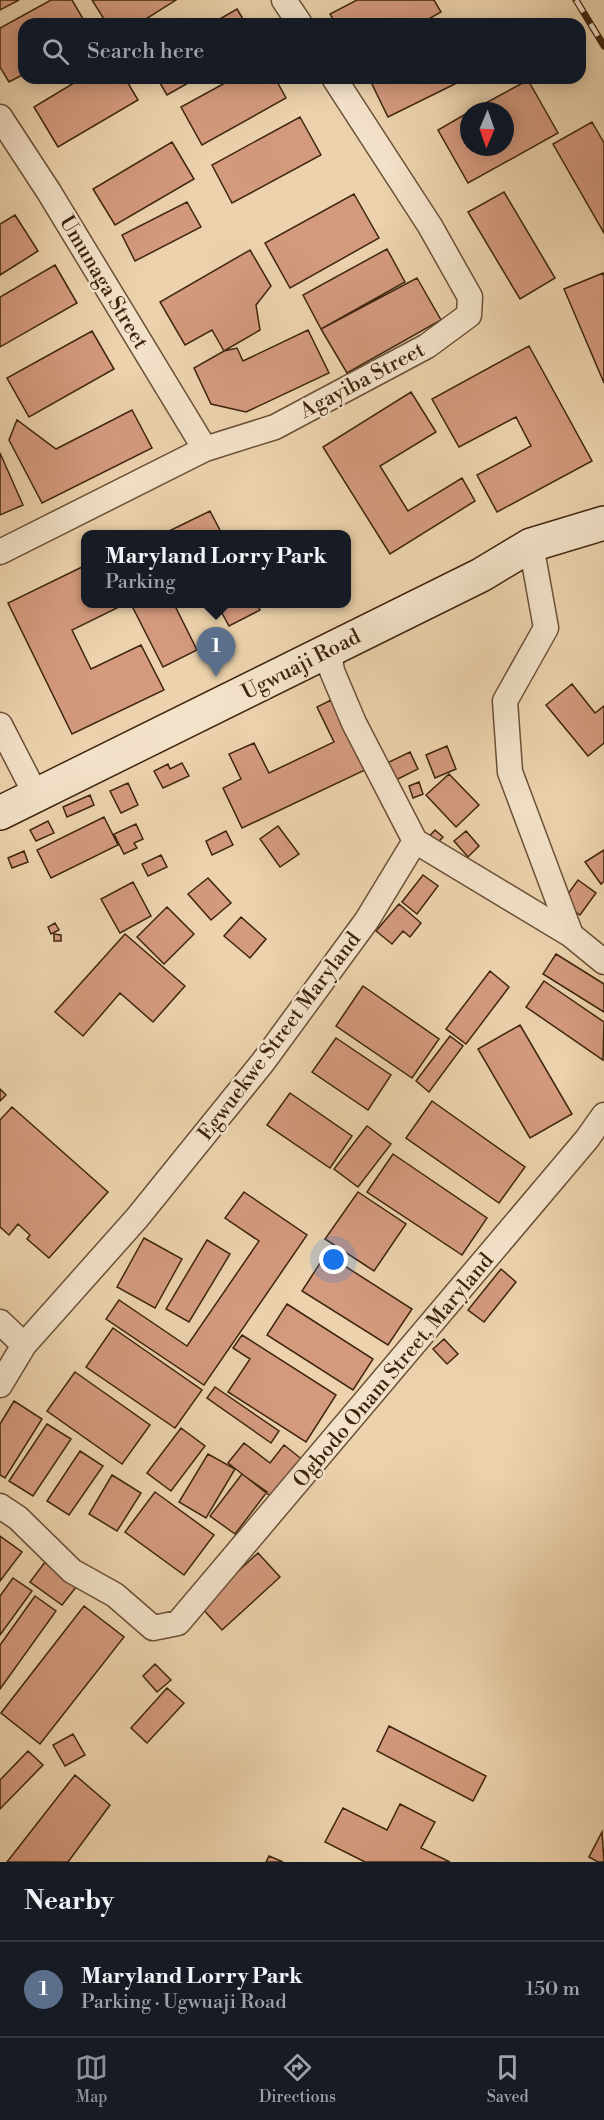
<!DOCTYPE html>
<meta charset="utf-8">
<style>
body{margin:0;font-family:"Libre Bodoni",serif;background:#242831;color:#f1f3f6}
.compass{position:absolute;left:460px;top:102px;width:54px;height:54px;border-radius:50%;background:#171b24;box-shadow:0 3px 15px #0003;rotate:182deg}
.you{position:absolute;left:334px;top:1260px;width:21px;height:21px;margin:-15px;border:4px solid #fff;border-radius:50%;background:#1a73e8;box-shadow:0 0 0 9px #1a73e833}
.badge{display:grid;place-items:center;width:39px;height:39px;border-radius:50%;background:#8c9099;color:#fff;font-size:20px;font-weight:700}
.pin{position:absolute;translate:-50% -50px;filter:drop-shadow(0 2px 3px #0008)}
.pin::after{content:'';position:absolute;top:32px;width:21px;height:18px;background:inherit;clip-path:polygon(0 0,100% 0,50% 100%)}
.popup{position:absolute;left:81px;top:530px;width:270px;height:78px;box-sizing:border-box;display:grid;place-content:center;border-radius:12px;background:#171b24;filter:drop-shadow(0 2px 4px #0005);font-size:20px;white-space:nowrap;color:#9ea1a6}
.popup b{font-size:22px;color:#f1f3f6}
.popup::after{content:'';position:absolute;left:50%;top:100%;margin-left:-12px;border:12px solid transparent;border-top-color:#171b24}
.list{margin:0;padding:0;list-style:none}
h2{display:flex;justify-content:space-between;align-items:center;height:78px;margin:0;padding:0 24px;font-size:26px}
h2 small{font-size:20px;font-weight:400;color:#9ea1a6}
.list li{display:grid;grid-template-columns:39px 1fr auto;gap:18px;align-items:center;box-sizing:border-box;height:96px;padding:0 24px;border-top:2px solid #363941}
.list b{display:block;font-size:22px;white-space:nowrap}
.list p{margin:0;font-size:20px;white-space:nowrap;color:#9ea1a6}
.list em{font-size:20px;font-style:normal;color:#9ea1a6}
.icon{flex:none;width:33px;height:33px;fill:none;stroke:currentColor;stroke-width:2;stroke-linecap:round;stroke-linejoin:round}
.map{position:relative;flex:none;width:604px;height:1862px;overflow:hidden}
.search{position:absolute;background:#171b24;box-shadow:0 3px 15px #0003;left:18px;right:18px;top:18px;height:66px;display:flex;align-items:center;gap:15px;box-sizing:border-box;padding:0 21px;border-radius:18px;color:#9ea1a6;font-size:22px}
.sheet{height:174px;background:#171b24}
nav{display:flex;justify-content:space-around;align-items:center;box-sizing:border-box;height:84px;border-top:2px solid #363941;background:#171b24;font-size:16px;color:#9ea1a6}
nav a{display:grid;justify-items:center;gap:3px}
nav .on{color:#8c9099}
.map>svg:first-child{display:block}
.building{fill:#d49a7e;stroke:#3f250e;stroke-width:1.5}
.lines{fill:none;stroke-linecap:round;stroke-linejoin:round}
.minor-casing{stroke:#6a5036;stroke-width:27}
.secondary-casing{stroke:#3f250e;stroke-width:36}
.minor{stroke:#f3e2ca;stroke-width:24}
.secondary{stroke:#f3e2ca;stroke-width:33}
.rail-casing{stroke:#3f250e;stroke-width:7}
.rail{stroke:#f3e2ca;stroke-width:4.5;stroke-dasharray:14;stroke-linecap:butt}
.labels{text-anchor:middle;stroke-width:5;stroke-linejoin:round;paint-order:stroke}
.street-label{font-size:21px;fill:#3f250e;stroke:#f3e2ca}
</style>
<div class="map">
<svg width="604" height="1862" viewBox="0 0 604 1862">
<rect width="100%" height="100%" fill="#ecd3ad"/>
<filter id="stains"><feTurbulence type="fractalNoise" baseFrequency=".00333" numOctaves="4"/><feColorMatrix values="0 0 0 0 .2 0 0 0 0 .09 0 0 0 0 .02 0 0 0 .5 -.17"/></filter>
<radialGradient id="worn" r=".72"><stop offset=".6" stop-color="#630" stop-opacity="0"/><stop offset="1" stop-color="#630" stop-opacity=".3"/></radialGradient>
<path class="building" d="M0 0H19L0 10Z
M51 0H72L86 24H24V74L9 82 0 67V28Z
M92 0H176L138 24H107Z
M357 0H434L441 12 420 24H336L330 14Z
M237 9 246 24H211Z
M82 78H125L138 100 58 147 34 107Z
M157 78H197L167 95Z
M234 78H275L286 98 202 145 181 107Z
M369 78H467L388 117Z
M528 80 558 133 468 183 438 130 469 112V147H505V111H471Z
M300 117 321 155 232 203 212 165Z
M592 122 604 143V233L553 144Z
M172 142 194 179 115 225 93 189Z
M504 192 555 278 520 299 468 212Z
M354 194 379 238 290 288 265 243Z
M187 202 201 227 135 261 122 235Z
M15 215 38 251 0 275V224Z
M387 249 405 282 321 329 303 295Z
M250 250 271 286 256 305 260 330 224 351 212 330 185 345 160 302Z
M55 265 77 303 0 347V297Z
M603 273 604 276V383L564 289Z
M417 278 441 320 347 373 321 329Z
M308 330 329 373 246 412 211 404 194 368 224 351 237 348 243 361Z
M92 331 114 369 29 417 7 378Z
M529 346 592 461 497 512 477 475 531 446 516 417 459 447 432 399Z
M411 392 436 432 380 466 408 511 462 478 475 501 390 554 323 447Z
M132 410 152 448 42 503 9 440 17 420 56 449Z
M0 453 23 505 0 515Z
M210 511 222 534H163Z
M86 565V604H117L119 607 72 630 91 669 141 645 164 690 72 734 8 603Z
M131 604H174L197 650 163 667Z
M217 604H257L260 610 229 626Z
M572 684 595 713 604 706V743L588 756 546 705Z
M331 700 365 770 242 828 223 788 241 779 229 754 254 743 269 773 334 742 317 707Z
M447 746 456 769 435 778 426 755Z
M410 752 418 769 394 781 385 764Z
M182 763 189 776 163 788 154 771 168 764 170 769Z
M449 774 479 805 456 827 426 795Z
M419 782 423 794 413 798 409 786Z
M128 783 138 805 121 813 110 791Z
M90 795 94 805 67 817 63 807Z
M104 817 118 845 51 878 37 850Z
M48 821 54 833 36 841 30 830Z
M136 824 143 839 134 843 137 848 124 854 114 834Z
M278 826 299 854 280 867 260 839Z
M435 830 443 837 431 850 423 843Z
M226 831 233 845 212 855 206 841Z
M466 831 479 846 468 857 454 841Z
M604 850V881L601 884 585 862Z
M24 851 28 862 12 868 8 858Z
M161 855 167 867 148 876 142 864Z
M423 875 438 886 417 914 402 902Z
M208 878 231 903 211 920 188 894Z
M578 880 596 893 580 915 562 902Z
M133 882 151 916 120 933 101 899Z
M399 904 421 923 410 937 403 931 392 944 376 931Z
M167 907 194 934 164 964 137 937Z
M241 917 266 939 250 958 224 936Z
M55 923 59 930 51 934 48 927Z
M54 934 61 935V941H54Z
M125 934 185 986 153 1022 120 993 83 1036 55 1012Z
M556 954 604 984V1012L543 974Z
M490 971 509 987 466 1044 446 1029Z
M544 981 604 1022 603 1060 526 1007Z
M363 986 439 1039 412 1078 336 1026Z
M520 1025 572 1114 530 1138 478 1049Z
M450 1036 463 1046 429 1092 416 1081Z
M336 1038 391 1075 368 1110 312 1072Z
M0 1089 6 1095 0 1101Z
M290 1093 352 1136 330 1168 267 1125Z
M432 1101 525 1167 499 1203 406 1138Z
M12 1107 108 1192 49 1258 27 1239 30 1235 18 1224 9 1235 0 1227V1120Z
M367 1126 391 1144 358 1187 334 1169Z
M393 1154 487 1218 462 1255 367 1192Z
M244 1192 307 1235 204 1385 106 1319 119 1300 187 1346 259 1241 225 1218Z
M358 1192 406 1224 374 1271 325 1239Z
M144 1238 182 1259 155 1308 117 1287Z
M207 1240 230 1254 189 1322 166 1309Z
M326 1254 412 1309 388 1345 302 1291Z
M501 1269 516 1282 484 1322 468 1310Z
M287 1304 373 1359 353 1390 267 1335Z
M113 1328 202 1390 175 1428 86 1367Z
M242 1335 336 1395 306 1442 228 1392 250 1359 233 1348Z
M444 1339 458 1354 447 1364 433 1349Z
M75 1372 150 1425 122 1464 47 1411Z
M215 1387 279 1431 271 1443 207 1398Z
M14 1401 42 1419 5 1478 0 1475V1424Z
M47 1424 71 1439 33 1496 9 1481Z
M181 1428 205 1446 171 1491 147 1473Z
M244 1443 270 1463 284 1445 304 1461 274 1499 228 1463Z
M80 1451 103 1466 69 1515 47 1501Z
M208 1454 235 1469 206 1518 179 1502Z
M242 1474 267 1492 235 1534 210 1516Z
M112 1475 141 1493 117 1531 89 1514Z
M155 1492 214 1535 184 1575 125 1532Z
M0 1536 22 1552 0 1581Z
M258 1553 280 1577 222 1630 200 1606Z
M45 1562 77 1586 62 1605 30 1582Z
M13 1578 32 1591 0 1635V1596Z
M35 1596 56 1611 0 1689V1645Z
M84 1606 124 1637 40 1744 1 1713Z
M155 1664 171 1680 157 1692 143 1676Z
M167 1688 184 1703 147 1743 131 1728Z
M389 1726 486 1776 473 1801 377 1751Z
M73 1734 85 1755 65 1766 53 1745Z
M28 1751 43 1765 0 1809V1780Z
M75 1775 110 1805 68 1862H7Z
M400 1804 435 1822 421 1848 450 1862H365L325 1842 343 1808 387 1830Z
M602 1832 604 1862H598L589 1857Z
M269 1856 283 1862H266Z"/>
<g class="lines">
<defs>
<path id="minor" d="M284 0 300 24
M0 117 49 192 205 449
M531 545 546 628 505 701 510 772 571 935 604 962
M0 552 205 449 275 427 427 346 469 315 470 297 430 226 334 78
M0 725 36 795
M415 841 571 935
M0 1322 24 1345
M0 1385 24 1345 137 1218 263 1062 367 920 415 841 354 723 332 671 329 651
M0 1506 18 1518 72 1571 115 1595 153 1628 178 1623 587 1139 604 1115"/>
<path id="secondary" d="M0 813 481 575 531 545 604 523"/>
</defs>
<use href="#minor" class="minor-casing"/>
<use href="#secondary" class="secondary-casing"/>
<use href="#minor" class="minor"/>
<use href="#secondary" class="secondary"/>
<defs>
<path id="rail" d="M576 0 604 46"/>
</defs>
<use href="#rail" class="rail-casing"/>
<use href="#rail" class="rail"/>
</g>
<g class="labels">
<g class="street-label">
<text transform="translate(104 282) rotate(59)" y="7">Umunaga Street</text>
<text transform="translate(362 380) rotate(-28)" y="7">Agayiba Street</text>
<text transform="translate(301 664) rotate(-27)" y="7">Ugwuaji Road</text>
<text transform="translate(279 1036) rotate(-53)" y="7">Egwuekwe Street Maryland</text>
<text transform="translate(393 1370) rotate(-50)" y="7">Ogbodo Onam Street, Maryland</text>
</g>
</g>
<rect width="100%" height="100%" filter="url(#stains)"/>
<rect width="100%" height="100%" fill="url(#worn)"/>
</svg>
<svg class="compass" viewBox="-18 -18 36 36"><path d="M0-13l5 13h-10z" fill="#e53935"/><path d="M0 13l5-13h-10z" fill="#9ea1a6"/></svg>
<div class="you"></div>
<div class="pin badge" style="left:216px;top:677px;background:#5c6f8a">1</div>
<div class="popup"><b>Maryland Lorry Park</b>Parking</div>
<div class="search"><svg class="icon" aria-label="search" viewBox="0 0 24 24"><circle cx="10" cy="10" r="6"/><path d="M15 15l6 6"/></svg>Search here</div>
</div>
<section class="sheet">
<h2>Nearby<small></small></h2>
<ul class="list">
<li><span class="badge" style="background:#5c6f8a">1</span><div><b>Maryland Lorry Park</b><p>Parking · Ugwuaji Road</p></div><em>150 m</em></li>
</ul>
</section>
<nav>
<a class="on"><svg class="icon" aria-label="map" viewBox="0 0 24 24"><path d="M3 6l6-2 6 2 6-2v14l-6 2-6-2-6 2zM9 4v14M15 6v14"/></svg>Map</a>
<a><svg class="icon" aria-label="directions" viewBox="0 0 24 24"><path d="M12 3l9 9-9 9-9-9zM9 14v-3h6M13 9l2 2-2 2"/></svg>Directions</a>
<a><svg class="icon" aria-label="saved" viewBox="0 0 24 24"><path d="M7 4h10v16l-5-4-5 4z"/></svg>Saved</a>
</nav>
